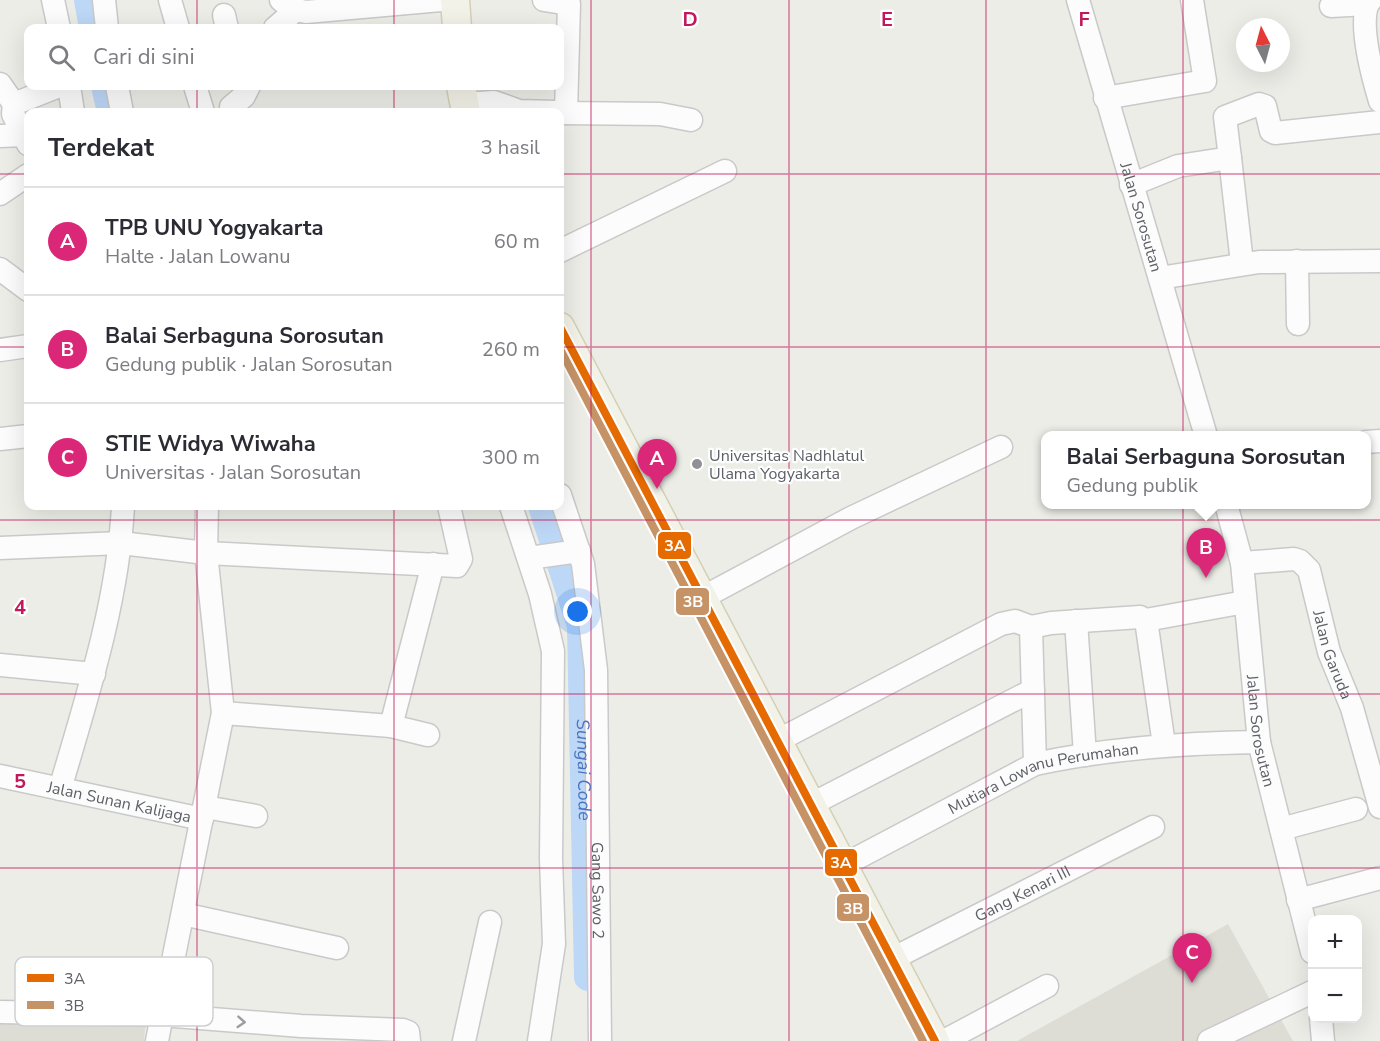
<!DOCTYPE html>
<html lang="id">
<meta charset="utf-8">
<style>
body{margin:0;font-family:"Nunito Sans",sans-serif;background:#f2f2f3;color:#2b2b33}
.controls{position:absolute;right:18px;bottom:18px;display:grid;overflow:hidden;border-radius:12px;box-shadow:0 6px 24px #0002}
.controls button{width:54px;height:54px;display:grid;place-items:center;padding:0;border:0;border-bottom:2px solid #e1e1e2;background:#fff;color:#2b2b33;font:30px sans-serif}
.compass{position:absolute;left:1236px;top:18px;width:54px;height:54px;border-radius:50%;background:#fff;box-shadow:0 6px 24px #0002;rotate:354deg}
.you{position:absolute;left:578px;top:612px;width:21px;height:21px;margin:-15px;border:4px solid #fff;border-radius:50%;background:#1a73e8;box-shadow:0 0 0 9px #1a73e833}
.badge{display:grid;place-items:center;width:39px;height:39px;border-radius:50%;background:#db2777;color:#fff;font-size:20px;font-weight:700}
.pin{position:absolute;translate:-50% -50px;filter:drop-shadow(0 2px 3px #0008)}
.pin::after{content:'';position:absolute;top:32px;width:21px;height:18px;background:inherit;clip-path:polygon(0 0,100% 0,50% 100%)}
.popup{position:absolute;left:1041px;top:431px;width:330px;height:78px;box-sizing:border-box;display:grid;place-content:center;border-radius:12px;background:#fff;filter:drop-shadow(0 2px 4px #0005);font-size:20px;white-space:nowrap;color:#7c7c81}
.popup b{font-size:22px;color:#2b2b33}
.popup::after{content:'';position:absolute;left:50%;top:100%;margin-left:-12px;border:12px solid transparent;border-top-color:#fff}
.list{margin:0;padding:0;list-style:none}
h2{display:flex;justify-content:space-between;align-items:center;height:78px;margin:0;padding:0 24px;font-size:26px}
h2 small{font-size:20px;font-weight:400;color:#7c7c81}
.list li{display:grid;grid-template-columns:39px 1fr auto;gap:18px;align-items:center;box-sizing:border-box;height:108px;padding:0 24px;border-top:2px solid #e1e1e2}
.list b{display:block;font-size:22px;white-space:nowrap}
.list p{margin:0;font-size:20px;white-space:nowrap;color:#7c7c81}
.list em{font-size:20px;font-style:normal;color:#7c7c81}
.icon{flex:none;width:33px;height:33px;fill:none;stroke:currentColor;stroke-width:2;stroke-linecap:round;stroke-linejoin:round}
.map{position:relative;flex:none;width:1380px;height:1041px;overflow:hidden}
.search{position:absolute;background:#fff;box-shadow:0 6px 24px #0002;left:24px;top:24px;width:540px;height:66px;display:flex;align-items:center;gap:15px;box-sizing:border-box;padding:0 21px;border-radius:12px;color:#7c7c81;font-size:22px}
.panel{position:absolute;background:#fff;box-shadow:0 6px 24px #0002;left:24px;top:108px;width:540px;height:402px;border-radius:12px}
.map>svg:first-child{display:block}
.education{fill:#ddddd6}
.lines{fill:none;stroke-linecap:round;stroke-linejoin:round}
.river{stroke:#bdd7f6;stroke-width:28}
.minor-casing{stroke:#c9c9c9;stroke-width:25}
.major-casing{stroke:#d4d0b6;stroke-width:31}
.minor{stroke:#fcfcfc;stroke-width:22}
.major{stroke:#f3f2e8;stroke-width:28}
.bus-1-casing{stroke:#fff;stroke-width:12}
.bus-2-casing{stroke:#fff;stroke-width:12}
.bus-1{stroke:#e56a00;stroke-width:8}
.bus-2{stroke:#c69366;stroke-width:8}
.oneway{stroke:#9d9ea2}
.grid{fill:none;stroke:#c2185b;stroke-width:1.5;stroke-opacity:0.55}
.poi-dot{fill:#8f9194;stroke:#fff;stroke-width:2}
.labels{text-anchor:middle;stroke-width:4.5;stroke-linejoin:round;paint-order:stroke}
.street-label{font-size:16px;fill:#5d6066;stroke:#fff}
.poi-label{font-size:16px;fill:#5d6066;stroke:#fff;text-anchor:start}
.water-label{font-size:18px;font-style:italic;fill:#4b74c0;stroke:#fff}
.key{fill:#fff;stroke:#cecfd1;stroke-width:1.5}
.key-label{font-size:16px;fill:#5d6066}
.grid-label{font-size:20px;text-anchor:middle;font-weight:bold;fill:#c2185b;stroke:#fff;stroke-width:4.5;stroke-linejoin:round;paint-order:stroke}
.line-badge{stroke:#fff;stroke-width:2}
.badge-label{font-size:16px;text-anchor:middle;font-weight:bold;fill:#fff}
</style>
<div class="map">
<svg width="1380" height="1041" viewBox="0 0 1380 1041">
<rect width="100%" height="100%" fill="#edede8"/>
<path class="education" d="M1228 924 1293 1041H1017Z
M146 1017 144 1041H0V1020Z"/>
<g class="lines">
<g class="river">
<path d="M88 0 93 28"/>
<path d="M105 86 111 112"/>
<path id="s1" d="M542 506 581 626 588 977"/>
</g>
<defs>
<g id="minor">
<path d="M53 0 59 28"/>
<path d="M104 0 107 28"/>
<path d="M170 0 178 28"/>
<path d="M281 0 292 9 306 12 441 0"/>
<path d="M544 0 569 4 566 113"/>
<path id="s2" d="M1078 0 1206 436"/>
<path d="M1371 0C1355 15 1374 81 1380 101"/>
<path d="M1331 6 1367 4"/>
<path d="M224 15 227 28"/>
<path d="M275 28 296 10"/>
<path d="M0 84 14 104"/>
<path d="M69 86 73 112"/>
<path d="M117 86 122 112"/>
<path d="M195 86 203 112"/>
<path d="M1105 98 1205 81 1192 0"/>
<path d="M464 104 494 102 519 111 556 112"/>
<path d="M231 112V107L244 96 249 86"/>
<path d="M560 113 660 114 691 120"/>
<path d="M0 136 25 135"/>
<path d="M28 144 13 114 14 104 59 86"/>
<path d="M1230 158 1242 263"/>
<path d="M1131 185 1178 166 1230 158 1225 117 1259 104 1265 106 1271 131 1275 133 1380 122"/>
<path d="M0 194 28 175"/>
<path d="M560 251 725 171"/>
<path d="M1297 261 1298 324"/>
<path d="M0 269 28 290"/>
<path d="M1160 278 1259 262 1380 261"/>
<path d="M0 350 28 346"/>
<path d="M0 439 28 436"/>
<path d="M1366 442 1380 441"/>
<path id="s3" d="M560 495 583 564 596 670 600 1041"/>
<path id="s4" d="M1226 504 1242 563 1259 742 1312 952"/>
<path d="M207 506 206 553 223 713"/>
<path d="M511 506 540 594 553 651 551 859 554 944 539 1041"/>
<path d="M0 548 121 543 206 553 457 566 461 559 449 506"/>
<path d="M529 558 579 551"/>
<path id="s5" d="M1242 563 1294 559 1300 561 1309 570 1329 652 1352 708 1380 807"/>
<path d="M702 598 851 518 1001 447"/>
<path d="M1146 620 1164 745"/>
<path d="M1076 621 1085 755"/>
<path d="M1031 627 1051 623 1140 617 1146 620 1245 602"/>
<path d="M0 665 94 674"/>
<path d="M391 726 433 564"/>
<path d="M777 741 1001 624 1015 621 1031 627 1035 764"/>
<path id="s6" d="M0 776 202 819"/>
<path d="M60 789C87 697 118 602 123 506"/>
<path d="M810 805 1033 690"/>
<path d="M205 807 256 816"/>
<path d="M1281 829 1356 809"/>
<path id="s7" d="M842 866 1035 764C1109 748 1184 743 1259 742"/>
<path d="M1298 900 1380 878"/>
<path d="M183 914 337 948"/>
<path id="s8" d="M892 959 1153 827"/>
<path d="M0 1012 162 1015 223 713 391 726 428 735"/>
<path d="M1321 1018 1323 1041"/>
<path d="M157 1041 162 1015 301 1026 403 1030 408 1032 409 1041"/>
<path d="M464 1041 490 922"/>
<path d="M944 1041 1047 986"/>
<path d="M1209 1041 1312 992"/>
</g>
<path id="major" d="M455 0 457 28
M461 86 466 112
M560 327 935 1041"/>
</defs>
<use href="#minor" class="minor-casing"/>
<use href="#major" class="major-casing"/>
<use href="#minor" class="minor"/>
<use href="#major" class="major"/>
<defs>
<path id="bus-1" d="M560 327 935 1041"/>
<path id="bus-2" d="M560 349 923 1041"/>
</defs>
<use href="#bus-1" class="bus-1-casing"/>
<use href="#bus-2" class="bus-2-casing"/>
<use href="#bus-1" class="bus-1"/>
<use href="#bus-2" class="bus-2"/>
</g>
<defs><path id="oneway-chevron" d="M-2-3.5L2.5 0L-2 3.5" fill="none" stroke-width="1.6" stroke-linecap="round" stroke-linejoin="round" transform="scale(1.5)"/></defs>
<use class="oneway" href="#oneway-chevron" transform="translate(241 1022) rotate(4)"/>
<path class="grid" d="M197 0V28M394 0V28M591 0V1041M789 0V1041M986 0V1041M1183 0V1041M197 86V112M394 86V112M0 174H28M560 174H1380M0 347H28M560 347H1380M197 506V1041M394 506V1041M0 520H1380M0 694H1380M0 868H1380"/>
<circle class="poi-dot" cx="697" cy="464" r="6"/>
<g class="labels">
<g class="street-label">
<text dy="6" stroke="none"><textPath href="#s2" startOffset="226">Jalan Sorosutan</textPath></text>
<text dy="6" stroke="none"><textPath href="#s5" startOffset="159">Jalan Garuda</textPath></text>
<text dy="6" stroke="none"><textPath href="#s4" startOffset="230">Jalan Sorosutan</textPath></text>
<text dy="6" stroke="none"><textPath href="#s7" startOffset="222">Mutiara Lowanu Perumahan</textPath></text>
<text dy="6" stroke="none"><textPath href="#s6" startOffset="122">Jalan Sunan Kalijaga</textPath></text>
<text dy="6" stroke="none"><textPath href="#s3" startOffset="400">Gang Sawo 2</textPath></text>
<text dy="6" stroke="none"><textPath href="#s8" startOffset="146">Gang Kenari III</textPath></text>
</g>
<g class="poi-label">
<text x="709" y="461">Universitas Nadhlatul<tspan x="709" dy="18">Ulama Yogyakarta</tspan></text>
</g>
<g class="water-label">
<text dy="6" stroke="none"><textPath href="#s1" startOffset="270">Sungai Code</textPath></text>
</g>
</g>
<rect x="15" y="957" width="198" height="69" rx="9" class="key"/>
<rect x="27" y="974" width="27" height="8" fill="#e56a00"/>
<rect x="27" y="1001" width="27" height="8" fill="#c69366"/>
<g class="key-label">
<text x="64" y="984">3A</text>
<text x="64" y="1011">3B</text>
</g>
<g class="grid-label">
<text x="690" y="26">D</text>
<text x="887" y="26">E</text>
<text x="1084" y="26">F</text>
<text x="20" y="614">4</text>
<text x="20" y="788">5</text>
</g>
<g class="line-badge">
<rect x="657" y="531" width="35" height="29" rx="6" fill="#e56a00"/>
<rect x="675" y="587" width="35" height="29" rx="6" fill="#c69366"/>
<rect x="824" y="848" width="34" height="29" rx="6" fill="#e56a00"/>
<rect x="836" y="893" width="34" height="29" rx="6" fill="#c69366"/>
</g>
<g class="badge-label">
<text x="675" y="551">3A</text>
<text x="693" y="607">3B</text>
<text x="841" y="868">3A</text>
<text x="853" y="914">3B</text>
</g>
</svg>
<div class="controls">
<button>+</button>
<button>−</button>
</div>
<svg class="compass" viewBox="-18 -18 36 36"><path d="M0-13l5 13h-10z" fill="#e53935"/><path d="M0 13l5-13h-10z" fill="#7c7c81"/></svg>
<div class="you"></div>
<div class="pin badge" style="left:657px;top:489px">A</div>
<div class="pin badge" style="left:1206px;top:578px">B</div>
<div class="popup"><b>Balai Serbaguna Sorosutan</b>Gedung publik</div>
<div class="pin badge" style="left:1192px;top:983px">C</div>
<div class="search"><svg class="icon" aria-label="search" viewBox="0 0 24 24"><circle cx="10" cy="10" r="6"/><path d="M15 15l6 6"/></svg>Cari di sini</div>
<section class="panel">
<h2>Terdekat<small>3 hasil</small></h2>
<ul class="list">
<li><span class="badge">A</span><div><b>TPB UNU Yogyakarta</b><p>Halte · Jalan Lowanu</p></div><em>60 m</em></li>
<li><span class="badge">B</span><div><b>Balai Serbaguna Sorosutan</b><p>Gedung publik · Jalan Sorosutan</p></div><em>260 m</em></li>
<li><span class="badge">C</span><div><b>STIE Widya Wiwaha</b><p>Universitas · Jalan Sorosutan</p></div><em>300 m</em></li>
</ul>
</section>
</div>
